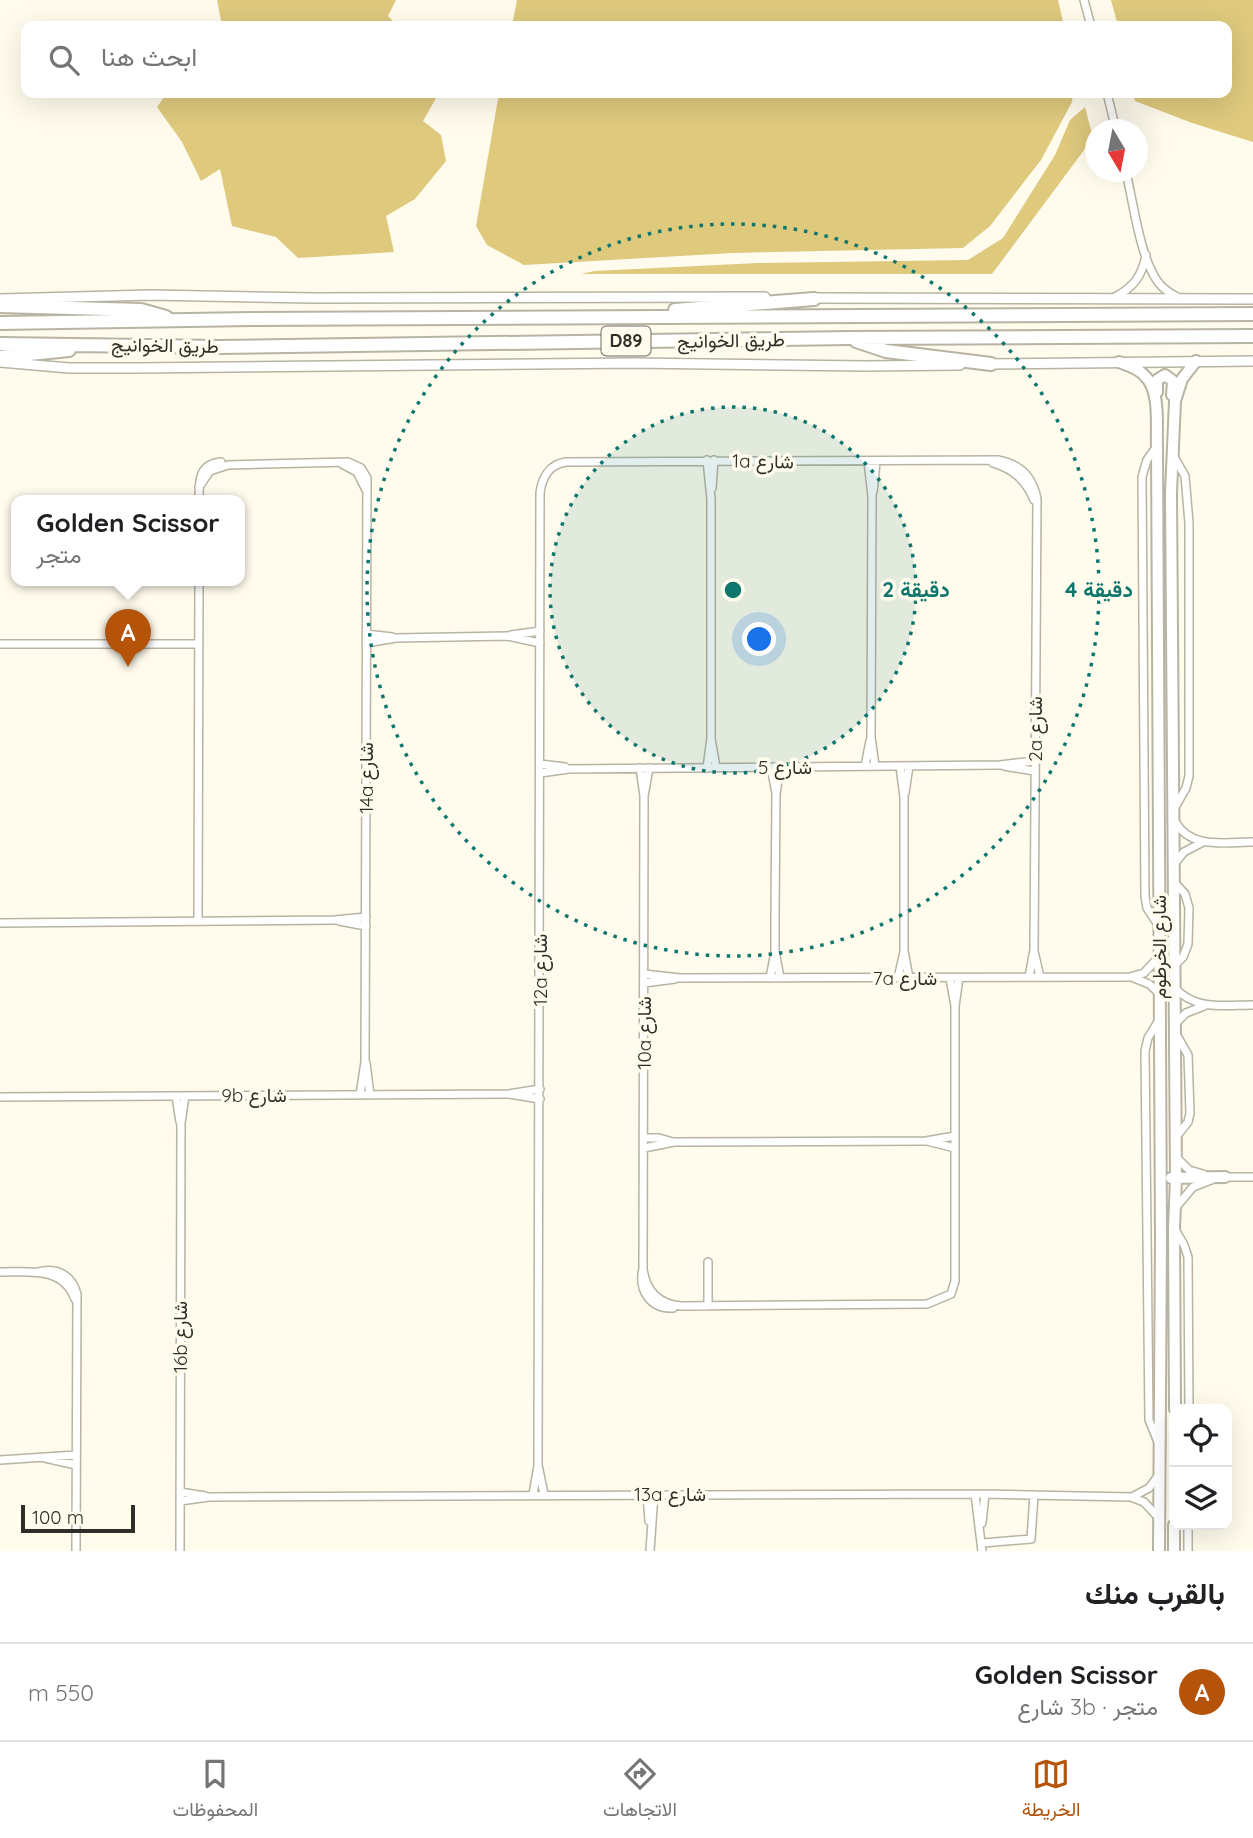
<!DOCTYPE html>
<html lang="ar">
<meta charset="utf-8">
<style>
body{margin:0;font-family:Quicksand,Vazirmatn,sans-serif;background:#f6f6f6;color:#202124;direction:rtl}
.controls{position:absolute;right:21px;bottom:21px;display:grid;overflow:hidden;border-radius:14px;box-shadow:0 7px 28px #0002}
.controls button{width:63px;height:63px;display:grid;place-items:center;padding:0;border:0;border-bottom:2px solid #e0e0e0;background:#fff;color:#202124;font:35px sans-serif}
.compass{position:absolute;left:1085px;top:119px;width:63px;height:63px;border-radius:50%;background:#fff;box-shadow:0 7px 28px #0002;rotate:170deg}
.scale{position:absolute;left:21px;bottom:18px;width:114px;box-sizing:border-box;padding-left:7px;border:4px solid #302e28;border-top:0;font-size:19px;line-height:24px;white-space:nowrap;color:#302e28;-webkit-text-stroke:5px #fffbed;paint-order:stroke}
.you{position:absolute;left:760px;top:640px;width:24px;height:24px;margin:-18px;border:5px solid #fff;border-radius:50%;background:#1a73e8;box-shadow:0 0 0 10px #1a73e833}
.badge{display:grid;place-items:center;width:46px;height:46px;border-radius:50%;background:#b45309;color:#fff;font-size:23px;font-weight:700}
.pin{position:absolute;translate:-50% -58px;filter:drop-shadow(0 2px 4px #0008)}
.pin::after{content:'';position:absolute;top:37px;width:24px;height:21px;background:inherit;clip-path:polygon(0 0,100% 0,50% 100%)}
.popup{position:absolute;left:11px;top:495px;width:234px;height:91px;box-sizing:border-box;display:grid;place-content:center;border-radius:14px;background:#fff;filter:drop-shadow(0 2px 5px #0005);font-size:23px;white-space:nowrap;color:#757577}
.popup b{font-size:26px;color:#202124}
.popup::after{content:'';position:absolute;left:50%;top:100%;margin-left:-14px;border:14px solid transparent;border-top-color:#fff}
.list{margin:0;padding:0;list-style:none}
h2{display:flex;justify-content:space-between;align-items:center;height:91px;margin:0;padding:0 28px;font-size:30px}
h2 small{font-size:23px;font-weight:400;color:#757577}
.list li{display:grid;grid-template-columns:46px 1fr auto;gap:21px;align-items:center;box-sizing:border-box;height:98px;padding:0 28px;border-top:2px solid #e0e0e0}
.list b{display:block;font-size:26px;white-space:nowrap}
.list p{margin:0;font-size:23px;white-space:nowrap;color:#757577}
.list em{font-size:23px;font-style:normal;color:#757577}
.icon{flex:none;width:38px;height:38px;fill:none;stroke:currentColor;stroke-width:2;stroke-linecap:round;stroke-linejoin:round}
.map{position:relative;flex:none;width:1253px;height:1551px;overflow:hidden;direction:ltr}
.search{position:absolute;background:#fff;box-shadow:0 7px 28px #0002;left:21px;right:21px;top:21px;height:77px;display:flex;align-items:center;gap:18px;box-sizing:border-box;padding:0 24px;border-radius:14px;color:#757577;font-size:26px}
.sheet{height:189px;background:#fff}
nav{display:flex;justify-content:space-around;align-items:center;box-sizing:border-box;height:98px;border-top:2px solid #e0e0e0;background:#fff;font-size:19px;color:#757577}
nav a{display:grid;justify-items:center;gap:4px}
nav .on{color:#b45309}
.map>svg:first-child{display:block}
.green{fill:#dec97d}
.lines{fill:none;stroke-linecap:round;stroke-linejoin:round}
.minor-casing{stroke:#b8b4a3;stroke-width:10}
.tertiary-casing{stroke:#b8b4a3;stroke-width:12}
.secondary-casing{stroke:#b8b4a3;stroke-width:14}
.trunk-casing{stroke:#b8b4a3;stroke-width:16}
.minor{stroke:#fff;stroke-width:7}
.tertiary{stroke:#fff;stroke-width:9}
.secondary{stroke:#fff;stroke-width:10}
.trunk{stroke:#fff;stroke-width:12}
.ring{fill:none;stroke:#0f766e;stroke-width:3.5;stroke-dasharray:3.5 7}
.labels{text-anchor:middle;stroke-width:7;stroke-linejoin:round;paint-order:stroke}
.shield{fill:#fffbed;stroke:#6e6c63;stroke-width:2}
.shield-label{font-size:18px;font-weight:bold;fill:#302e28}
.street-label{font-size:19px;fill:#302e28;stroke:#fffbed}
.centre{fill:#0f766e;stroke:#fffbed;stroke-width:3.5}
.ring-label{font-size:21px;text-anchor:middle;font-weight:bold;fill:#0f766e;stroke:#fffbed;stroke-width:7;stroke-linejoin:round;paint-order:stroke}
</style>
<div class="map">
<svg width="1253" height="1551" viewBox="0 0 1253 1551">
<rect width="100%" height="100%" fill="#fffbed"/>
<path class="green" d="M217 0H396L388 16 398 26H222Z
M517 0H1058L1064 26H512Z
M1111 0H1253V142L1192 123 1135 101 1133 93H1227V26H1118Z
M167 93H439L423 121 441 135 446 161 415 199 386 216 394 252 298 258 276 237 232 226 220 169 201 181 182 142 157 107Z
M499 93H1073L1072 102 1041 160 990 226 963 248 732 253 524 265 487 245 476 226Z
M1085 107 1093 138 992 274H581L595 271 758 263 968 260 1003 238 1055 155 1070 120Z"/>
<g class="lines">
<defs>
<path id="minor" d="M1084 0 1091 26
M1107 93 1116 130
M1126 172C1133 201 1140 258 1158 282 1163 289 1171 294 1179 298
M1115 297C1134 287 1142 276 1146 255
M1157 446 1147 460 1142 477 1145 896 1147 908 1159 926
M1173 455 1185 476 1189 523V776L1186 788 1174 809
M868 462 872 496 871 737 875 766
M993 463C1013 469 1026 480 1034 500
M342 464 357 472 366 490
M199 487 210 471 228 465 348 462 361 468 367 478 365 1062 360 1095
M712 488 714 460
M873 492 876 462
M199 501C199 482 198 464 221 462
M366 634 392 637
M511 635 540 631
M366 643 396 638 507 636 540 643
M0 644H199
M711 739 716 767
M540 764 565 767
M865 766 870 741
M900 766 904 797V951L909 978
M1004 766 1034 771
M771 767 776 793
M640 768 644 796 643 1269C638 1290 650 1309 673 1308
M707 768 711 738V499L707 460
M540 773 569 769 1000 765 1034 761
M905 793 909 766
M644 796 649 768
M1175 821C1190 850 1226 842 1253 842
M1174 864 1184 852 1203 842
M1174 882 1185 894 1189 908 1188 944 1183 957 1175 965
M198 921 199 581
M339 921 366 926
M0 923 335 920 366 917
M1034 951 1040 977
M644 974 680 978 1130 977 1144 973 1158 958
M770 978 775 952
M780 978 775 951V913L776 794 780 767
M898 978 904 952
M950 978 955 1006
M1134 978 1149 984 1159 993
M644 983 675 979
M1175 988C1196 1011 1225 1005 1253 1005
M1175 1024 1186 1013 1204 1006
M1176 1034 1188 1055 1190 1113 1188 1122 1176 1137
M366 1063 370 1095
M509 1094 540 1099
M176 1096 180 1122
M0 1097 508 1094 540 1089
M644 1138H659L673 1142
M927 1141 955 1148
M644 1148 674 1142 926 1141 955 1136
M1176 1157 1189 1170 1203 1174
M1222 1177H1253
M1177 1206 1193 1187 1211 1180
M1176 1231 1184 1245 1188 1257 1189 1409
M708 1262V1306
M643 1269C646 1291 658 1304 681 1306L927 1304 951 1294 955 1281V1006L959 978
M0 1272C28 1272 63 1266 75 1299
M38 1272C57 1267 72 1275 77 1294L76 1551
M1158 1442 1149 1420 1145 1051 1148 1038 1159 1020
M45 1458 76 1465
M0 1460 76 1455
M180 1492 205 1496
M533 1494 538 1466
M544 1494 538 1465 540 493C542 477 550 464 566 462L998 460C1020 464 1033 477 1037 499L1034 950 1029 977
M647 1494 649 1521
M975 1494 982 1551
M1132 1497 1149 1488 1158 1476
M180 1501 209 1497 985 1494 1131 1497 1144 1502 1158 1517
M982 1523 985 1494
M983 1543 1031 1539 1034 1495
M180 1551 181 1123 185 1096
M650 1551 654 1494
M1188 1551V1525"/>
<path id="tertiary" d="M810 298 1253 299
M0 299 151 295 314 298 765 297
M0 362 69 368H138L634 363 866 366 960 365
M985 364 1253 361"/>
<path id="secondary" d="M1119 362C1127 365 1138 368 1144 375 1161 390 1156 425 1157 446L1161 1236 1159 1551
M1157 392V380L1165 375 1173 381 1172 395
M1171 1178 1225 1177
M1175 1409 1174 1228 1176 1179 1171 493 1175 401 1182 379 1196 361
M1174 1551V1525"/>
<path id="trunk" d="M0 306 141 310 166 317
M675 310 814 299
M0 323 251 319 1253 314
M856 341 886 351 991 364
M0 344 220 347 849 338 1253 336
M0 357 69 350"/>
</defs>
<use href="#minor" class="minor-casing"/>
<use href="#tertiary" class="tertiary-casing"/>
<use href="#secondary" class="secondary-casing"/>
<use href="#trunk" class="trunk-casing"/>
<use href="#minor" class="minor"/>
<use href="#tertiary" class="tertiary"/>
<use href="#secondary" class="secondary"/>
<use href="#trunk" class="trunk"/>
</g>
<circle cx="733" cy="590" r="183" fill="#0f766e" fill-opacity=".12"/>
<g class="ring">
<circle cx="733" cy="590" r="183"/>
<circle cx="733" cy="590" r="366"/>
</g>
<g class="labels">
<rect class="shield" x="601.5" y="326.5" width="49" height="29" rx="5"/>
<g class="shield-label">
<text x="626" y="347">D89</text>
</g>
<g class="street-label">
<text transform="translate(731 340) rotate(-1)" y="7">طريق الخوانيج</text>
<text transform="translate(165 345) rotate(1)" y="7">طريق الخوانيج</text>
<text transform="translate(763 461) rotate(1)" y="7">1a شارع</text>
<text transform="translate(1035 729) rotate(-90)" y="7">2a شارع</text>
<text x="785" y="774">شارع 5</text>
<text transform="translate(366 778) rotate(-90)" y="7">14a شارع</text>
<text transform="translate(1159 947) rotate(-90)" y="7">شارع الخرطوم</text>
<text transform="translate(540 970) rotate(-90)" y="7">12a شارع</text>
<text x="905" y="985">7a شارع</text>
<text transform="translate(644 1033) rotate(-90)" y="7">10a شارع</text>
<text x="254" y="1102">9b شارع</text>
<text transform="translate(180 1337) rotate(-90)" y="7">16b شارع</text>
<text x="670" y="1501">13a شارع</text>
</g>
</g>
<circle cx="733" cy="590" r="10" class="centre"/>
<g class="ring-label">
<text x="916" y="597">2 دقيقة</text>
<text x="1099" y="597">4 دقيقة</text>
</g>
</svg>
<div class="controls">
<button><svg class="icon" aria-label="locate" viewBox="0 0 24 24"><circle cx="12" cy="12" r="6"/><path d="M12 2v4M12 18v4M2 12h4M18 12h4"/></svg></button>
<button><svg class="icon" aria-label="layers" viewBox="0 0 24 24"><path d="M12 4l9 5-9 5-9-5zM3 14l9 5 9-5"/></svg></button>
</div>
<svg class="compass" viewBox="-18 -18 36 36"><path d="M0-13l5 13h-10z" fill="#e53935"/><path d="M0 13l5-13h-10z" fill="#757577"/></svg>
<div class="scale">100 m</div>
<div class="you"></div>
<div class="pin badge" style="left:128px;top:667px">A</div>
<div class="popup"><b>Golden Scissor</b>متجر</div>
<div class="search"><svg class="icon" aria-label="search" viewBox="0 0 24 24"><circle cx="10" cy="10" r="6"/><path d="M15 15l6 6"/></svg>ابحث هنا</div>
</div>
<section class="sheet">
<h2>بالقرب منك<small></small></h2>
<ul class="list">
<li><span class="badge">A</span><div><b>Golden Scissor</b><p>متجر · 3b شارع</p></div><em>550 m</em></li>
</ul>
</section>
<nav>
<a class="on"><svg class="icon" aria-label="map" viewBox="0 0 24 24"><path d="M3 6l6-2 6 2 6-2v14l-6 2-6-2-6 2zM9 4v14M15 6v14"/></svg>الخريطة</a>
<a><svg class="icon" aria-label="directions" viewBox="0 0 24 24"><path d="M12 3l9 9-9 9-9-9zM9 14v-3h6M13 9l2 2-2 2"/></svg>الاتجاهات</a>
<a><svg class="icon" aria-label="saved" viewBox="0 0 24 24"><path d="M7 4h10v16l-5-4-5 4z"/></svg>المحفوظات</a>
</nav>
